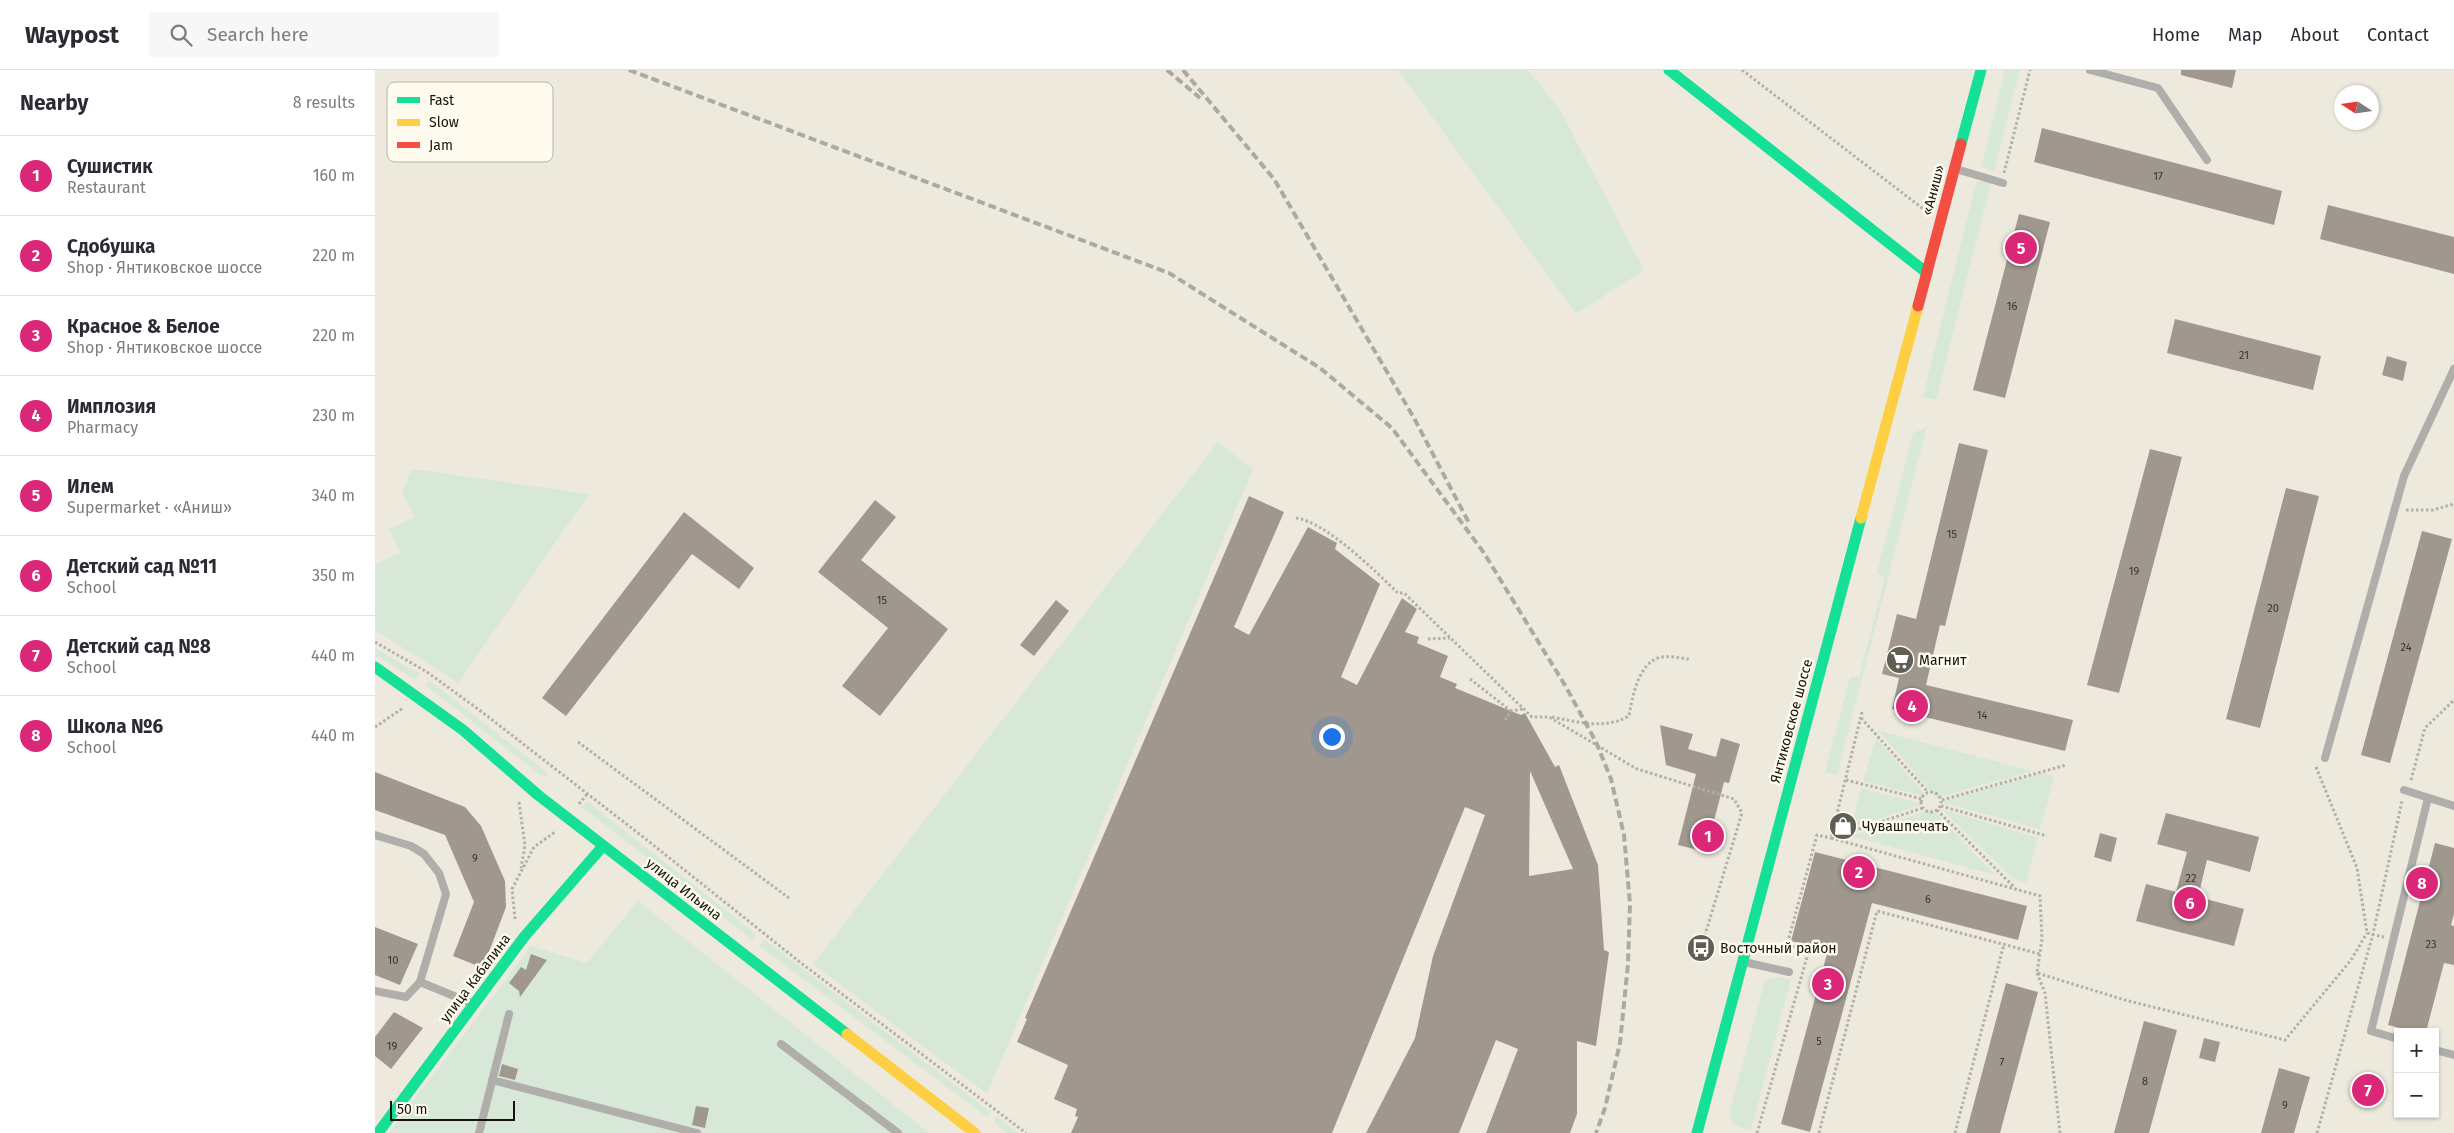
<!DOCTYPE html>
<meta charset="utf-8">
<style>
body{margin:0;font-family:"Fira Sans",sans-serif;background:#f7f7f7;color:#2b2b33}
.controls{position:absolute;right:15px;bottom:15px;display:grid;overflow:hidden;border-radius:0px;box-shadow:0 1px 4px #0004}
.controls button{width:45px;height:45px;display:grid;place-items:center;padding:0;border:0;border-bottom:1px solid #e1e1e2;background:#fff;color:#2b2b33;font:25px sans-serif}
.compass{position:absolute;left:1959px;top:15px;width:45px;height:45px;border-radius:50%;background:#fff;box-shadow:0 1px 4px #0004;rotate:282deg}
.scale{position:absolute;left:15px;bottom:12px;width:125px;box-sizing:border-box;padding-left:5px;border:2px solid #15130c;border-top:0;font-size:14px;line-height:18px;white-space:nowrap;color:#15130c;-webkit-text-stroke:4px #fefaed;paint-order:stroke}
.you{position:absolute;left:956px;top:666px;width:18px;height:18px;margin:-12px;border:4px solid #fff;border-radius:50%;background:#1a73e8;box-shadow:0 0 0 8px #1a73e833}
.badge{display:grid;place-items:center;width:32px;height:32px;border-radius:50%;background:#db2777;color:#fff;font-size:16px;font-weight:700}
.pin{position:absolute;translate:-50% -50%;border:2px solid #fff;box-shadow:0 1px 5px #0006}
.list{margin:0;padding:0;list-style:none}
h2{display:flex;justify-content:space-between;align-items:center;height:65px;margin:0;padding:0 20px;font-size:21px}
h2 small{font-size:16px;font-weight:400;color:#7c7c81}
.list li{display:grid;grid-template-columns:32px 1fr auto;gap:15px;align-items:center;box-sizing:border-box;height:80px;padding:0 20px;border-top:1px solid #e1e1e2}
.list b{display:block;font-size:19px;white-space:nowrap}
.list p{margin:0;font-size:16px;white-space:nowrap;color:#7c7c81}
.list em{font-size:16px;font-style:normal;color:#7c7c81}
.icon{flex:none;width:28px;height:28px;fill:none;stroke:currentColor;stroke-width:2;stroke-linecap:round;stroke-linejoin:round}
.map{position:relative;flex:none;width:2079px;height:1063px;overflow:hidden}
header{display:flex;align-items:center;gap:30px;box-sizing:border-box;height:70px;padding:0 25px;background:#fff;border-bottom:1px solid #e1e1e2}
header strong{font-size:24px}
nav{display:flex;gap:28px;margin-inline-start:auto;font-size:18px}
.search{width:350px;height:45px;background:#f7f7f7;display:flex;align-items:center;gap:12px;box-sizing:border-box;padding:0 18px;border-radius:0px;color:#7c7c81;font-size:19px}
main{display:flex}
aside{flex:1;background:#fff}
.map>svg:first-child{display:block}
.green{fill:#d7e8d8}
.building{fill:#a0988e;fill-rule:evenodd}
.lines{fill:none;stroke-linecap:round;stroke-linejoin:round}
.path{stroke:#b1afa9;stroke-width:3;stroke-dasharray:2.5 2.5;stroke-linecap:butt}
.lane{stroke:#b0aeaa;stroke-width:8}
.fast{stroke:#16e098;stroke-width:11}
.slow{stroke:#ffcf43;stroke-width:11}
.jam{stroke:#f24e42;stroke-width:11}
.rail{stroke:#aba9a2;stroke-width:4;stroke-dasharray:8 4;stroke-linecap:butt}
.labels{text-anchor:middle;stroke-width:5;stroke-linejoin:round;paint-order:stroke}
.number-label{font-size:11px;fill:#38342c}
.street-label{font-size:14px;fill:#15130c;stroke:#fefaed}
.poi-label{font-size:14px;fill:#15130c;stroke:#fefaed;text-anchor:start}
.key{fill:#fefaed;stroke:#b8b5aa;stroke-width:1}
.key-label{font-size:14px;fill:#15130c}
</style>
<header>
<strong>Waypost</strong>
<div class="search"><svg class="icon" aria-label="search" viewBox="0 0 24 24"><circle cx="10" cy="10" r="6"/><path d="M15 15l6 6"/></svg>Search here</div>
<nav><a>Home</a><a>Map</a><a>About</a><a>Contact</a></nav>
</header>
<main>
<aside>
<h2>Nearby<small>8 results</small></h2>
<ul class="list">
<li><span class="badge">1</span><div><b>Сушистик</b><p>Restaurant</p></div><em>160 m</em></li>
<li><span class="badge">2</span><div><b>Сдобушка</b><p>Shop · Янтиковское шоссе</p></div><em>220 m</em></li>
<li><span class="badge">3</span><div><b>Красное &amp; Белое</b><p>Shop · Янтиковское шоссе</p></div><em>220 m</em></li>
<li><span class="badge">4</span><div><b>Имплозия</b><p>Pharmacy</p></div><em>230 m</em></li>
<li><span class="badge">5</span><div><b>Илем</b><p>Supermarket · «Аниш»</p></div><em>340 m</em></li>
<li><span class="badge">6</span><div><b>Детский сад №11</b><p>School</p></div><em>350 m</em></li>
<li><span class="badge">7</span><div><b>Детский сад №8</b><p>School</p></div><em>440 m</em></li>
<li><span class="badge">8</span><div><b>Школа №6</b><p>School</p></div><em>440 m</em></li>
</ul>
</aside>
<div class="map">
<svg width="2079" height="1063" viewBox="0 0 2079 1063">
<rect width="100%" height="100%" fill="#edeadd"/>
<path class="green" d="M1023 0H1153L1185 40 1269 200 1201 244Z
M1630 0H1645L1619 101 1606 97Z
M1606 111 1616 113 1561 330 1548 327 1601 113Z
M1552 357 1462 705 1450 702 1475 607H1484L1510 508 1502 503 1538 363Z
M843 372 878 399 612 1024 438 894Z
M37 399 214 424 83 613 0 560V495L25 483 14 459 40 447 27 423Z
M0 578 45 604 40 610 0 585Z
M54 610 173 703 170 706 165 705 50 615Z
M1504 661 1658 701 1561 728Z
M1501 668 1552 727 1488 711Z
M1668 703 1679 706 1665 759 1566 732Z
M1486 718 1548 734 1476 758Z
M212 731 381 864 377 870 207 737Z
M1557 739 1620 805 1476 766Z
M1566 739 1663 768 1651 813 1636 807Z
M263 831 554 1063H14L156 876 212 893Z
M389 869 616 1042 612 1047 384 876Z
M1405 907 1416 910 1376 1061 1357 1054 1354 1044 1390 911Z
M622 1046 642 1063H632L619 1052Z"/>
<path class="building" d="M1806 0H1861L1857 18 1806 5Z
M1667 58 1907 121 1899 155 1659 92Z
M1953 135 2079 167V204L1945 169Z
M1644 144 1675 152 1630 328 1598 320Z
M1800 249 1946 286 1938 320 1792 283Z
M2012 286 2032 292 2028 311 2007 305Z
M1584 373 1613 380 1570 556 1565 555 1551 615 1698 650 1690 681 1517 639 1524 608 1507 604 1522 544 1541 549Z
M1775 379 1807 387 1744 623 1712 615Z
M1911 418 1944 426 1885 658 1851 649Z
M874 426 909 442 859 557 874 565 933 457 962 473 960 479 1005 514 966 607 982 615 1027 528 1042 539 1030 562 1044 567 1042 573 1073 586 1065 607 1082 614 1080 618 1146 645 1150 643 1180 697 1184 695 1223 795 1229 880 1234 882 1221 976 1202 971V1044L1195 1063H1111L1143 979 1121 970 1084 1063H991L1040 968 1058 886 1110 745 1090 737 957 1063H696L703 1047 700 1046 702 1039 679 1029 693 995 642 972 652 949 650 948ZM1155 701 1198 799 1154 806Z
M500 430 521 447 486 490 573 559 505 646 467 616 513 558 443 502Z
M309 442 379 498 364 519 317 484 191 646 167 628Z
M2047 461 2077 469 2015 693 1986 685Z
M681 530 694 541 659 586 645 575Z
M1285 655 1318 664 1313 679 1341 687 1346 668 1365 674 1354 713 1349 712 1331 782 1303 775 1321 704 1291 695Z
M0 702 90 737 106 756 130 811 131 837 108 898 78 886 99 832 70 765 0 740Z
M1791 743 1884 767 1875 802 1832 790 1823 827 1869 839 1859 876 1761 851 1771 814 1801 822 1812 782 1782 774Z
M1725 763 1742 768 1736 792 1719 787Z
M2060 773 2079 778V844L2076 855 2079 856V895L2069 893 2051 962H2040L2013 955Z
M1440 782 1652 836 1643 870 1497 833 1435 1062 1406 1054 1453 880 1416 871Z
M0 857 43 874 25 915 0 905Z
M156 884 172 890 145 927 144 921 134 913 146 897 151 900Z
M1631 913 1663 922 1625 1063H1591Z
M19 942 48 958 16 999 0 986V967Z
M1769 951 1802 960 1774 1063H1739Z
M1829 968 1845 972 1840 992 1824 988Z
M127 994 143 999 140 1010 124 1006Z
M1904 998 1935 1007 1919 1063H1886Z
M321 1036 334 1038 330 1058 317 1055Z"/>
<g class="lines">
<path class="path" d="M1367 0 1551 141
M1629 103 1655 0
M2031 440H2058L2079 434
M921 448C951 452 1000 501 1023 523H1029L1157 647H1174L1262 699 1359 729 1367 743 1326 878
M1053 569 1075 568
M0 572 52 602 107 642 272 770 426 893 651 1063
M1095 609 1136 641
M1487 642 1456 768 1665 826 1667 869 1662 903 1750 930 1910 970 1976 890 1992 863
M1177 647C1204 652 1229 660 1254 646 1257 628 1263 595 1283 588 1292 585 1304 588 1314 589
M1486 648 1553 722
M1130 650 1136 641 1148 639
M0 657 28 638
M203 672 414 828
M1941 697 1982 798 1992 863 2009 867
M1471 710 1547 729
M2036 710 2050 658 2079 630
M1546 732a10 10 0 1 1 20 0a10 10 0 1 1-20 0Z
M1567 730 1691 695
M144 732 150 776 146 798
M204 734 213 723
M1566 736 1672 766
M1562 740 1640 818
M140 849 137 819 159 777 180 762
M1434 880 1446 883
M1662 903 1670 923 1685 1063
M1382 1063 1434 880 1412 875 1442 765 1456 768 1548 738
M1444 1063 1502 841 1665 884
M1580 1063 1629 874
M1942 1063 1998 864 2027 731"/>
<path class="lane" d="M1715 0 1783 18 1832 90
M1581 99 1628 113
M1950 688 2029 406 2079 299
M2029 720 2079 736
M0 765 36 776 49 784 64 803 71 824 45 912
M1369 892 1414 902
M0 921 31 927 45 912 96 933
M2023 969 1996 961 2053 728
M406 974 523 1063
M2060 980 2079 985
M117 1010 322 1063
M104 1063 134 944"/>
<path class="fast" d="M1294 0 1552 203
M1586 74 1606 0
M0 597 88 660 163 725 472 964
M3 1063 149 867 228 776
M1322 1063 1486 448"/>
<path class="slow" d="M1486 448 1543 236
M472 964 600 1063"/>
<path class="jam" d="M1543 236 1586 74"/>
<path class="rail" d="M254 0 794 203 945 298 1017 358 1109 483 1191 617 1221 672 1236 709 1249 765 1255 834 1253 894 1245 973 1230 1038 1221 1063
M792 0 825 28
M808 0 899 109 1039 348 1094 453"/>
</g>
<defs>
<symbol id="supermarket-disc" viewBox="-11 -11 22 22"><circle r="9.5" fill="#615e55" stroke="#fefaed"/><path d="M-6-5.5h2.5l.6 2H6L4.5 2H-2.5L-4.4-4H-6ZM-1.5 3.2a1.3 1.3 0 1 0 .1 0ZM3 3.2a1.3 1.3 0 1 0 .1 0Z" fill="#fff"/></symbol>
<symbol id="shop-disc" viewBox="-11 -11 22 22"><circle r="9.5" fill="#615e55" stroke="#fefaed"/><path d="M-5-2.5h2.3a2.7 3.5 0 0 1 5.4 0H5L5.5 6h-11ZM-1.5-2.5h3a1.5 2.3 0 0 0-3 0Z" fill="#fff"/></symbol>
<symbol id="bus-disc" viewBox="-11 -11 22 22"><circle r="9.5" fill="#615e55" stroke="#fefaed"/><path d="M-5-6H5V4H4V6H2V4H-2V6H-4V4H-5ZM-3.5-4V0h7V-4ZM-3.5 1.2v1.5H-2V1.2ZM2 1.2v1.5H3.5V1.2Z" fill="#fff"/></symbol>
</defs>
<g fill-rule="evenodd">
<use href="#supermarket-disc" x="1509" y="574" width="32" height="32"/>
<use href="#shop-disc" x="1452" y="740" width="32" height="32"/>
<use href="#bus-disc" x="1310" y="862" width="32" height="32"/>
</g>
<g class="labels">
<g class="number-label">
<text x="1783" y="110">17</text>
<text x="1637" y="240">16</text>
<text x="1869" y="289">21</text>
<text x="1577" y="468">15</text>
<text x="1759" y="505">19</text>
<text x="507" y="534">15</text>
<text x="1898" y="542">20</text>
<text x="2031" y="581">24</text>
<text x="1607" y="649">14</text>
<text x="100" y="792">9</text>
<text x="1816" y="812">22</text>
<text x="1553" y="833">6</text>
<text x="2056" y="878">23</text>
<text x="18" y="894">10</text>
<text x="1444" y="975">5</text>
<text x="17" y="980">19</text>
<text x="1627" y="996">7</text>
<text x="1770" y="1015">8</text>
<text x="1910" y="1039">9</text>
</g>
<g class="street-label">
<text transform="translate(1558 120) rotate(-75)" y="5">«Аниш»</text>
<text transform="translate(1416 651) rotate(-75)" y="5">Янтиковское шоссе</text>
<text transform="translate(309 819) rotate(38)" y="5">улица Ильича</text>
<text transform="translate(100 908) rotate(-53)" y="5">улица Кабалина</text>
</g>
<g class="poi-label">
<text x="1544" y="595">Магнит</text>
<text x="1487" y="761">Чувашпечать</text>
<text x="1345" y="883">Восточный район</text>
</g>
</g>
<rect x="12" y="12" width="166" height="80" rx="8" class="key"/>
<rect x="22" y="27" width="23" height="6" fill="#16e098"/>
<rect x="22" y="49" width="23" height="7" fill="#ffcf43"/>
<rect x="22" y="72" width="23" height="6" fill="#f24e42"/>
<g class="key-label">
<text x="54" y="35">Fast</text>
<text x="54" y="57">Slow</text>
<text x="54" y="80">Jam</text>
</g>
</svg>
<div class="controls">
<button>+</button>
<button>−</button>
</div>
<svg class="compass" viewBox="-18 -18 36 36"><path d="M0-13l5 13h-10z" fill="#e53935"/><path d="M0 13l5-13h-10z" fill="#7c7c81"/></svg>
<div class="scale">50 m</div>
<div class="you"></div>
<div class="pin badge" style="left:1333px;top:766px">1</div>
<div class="pin badge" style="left:1484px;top:802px">2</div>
<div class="pin badge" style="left:1453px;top:914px">3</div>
<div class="pin badge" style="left:1537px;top:636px">4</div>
<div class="pin badge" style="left:1646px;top:178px">5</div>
<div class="pin badge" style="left:1815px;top:833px">6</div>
<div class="pin badge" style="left:1993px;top:1020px">7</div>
<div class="pin badge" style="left:2047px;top:813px">8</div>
</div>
</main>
